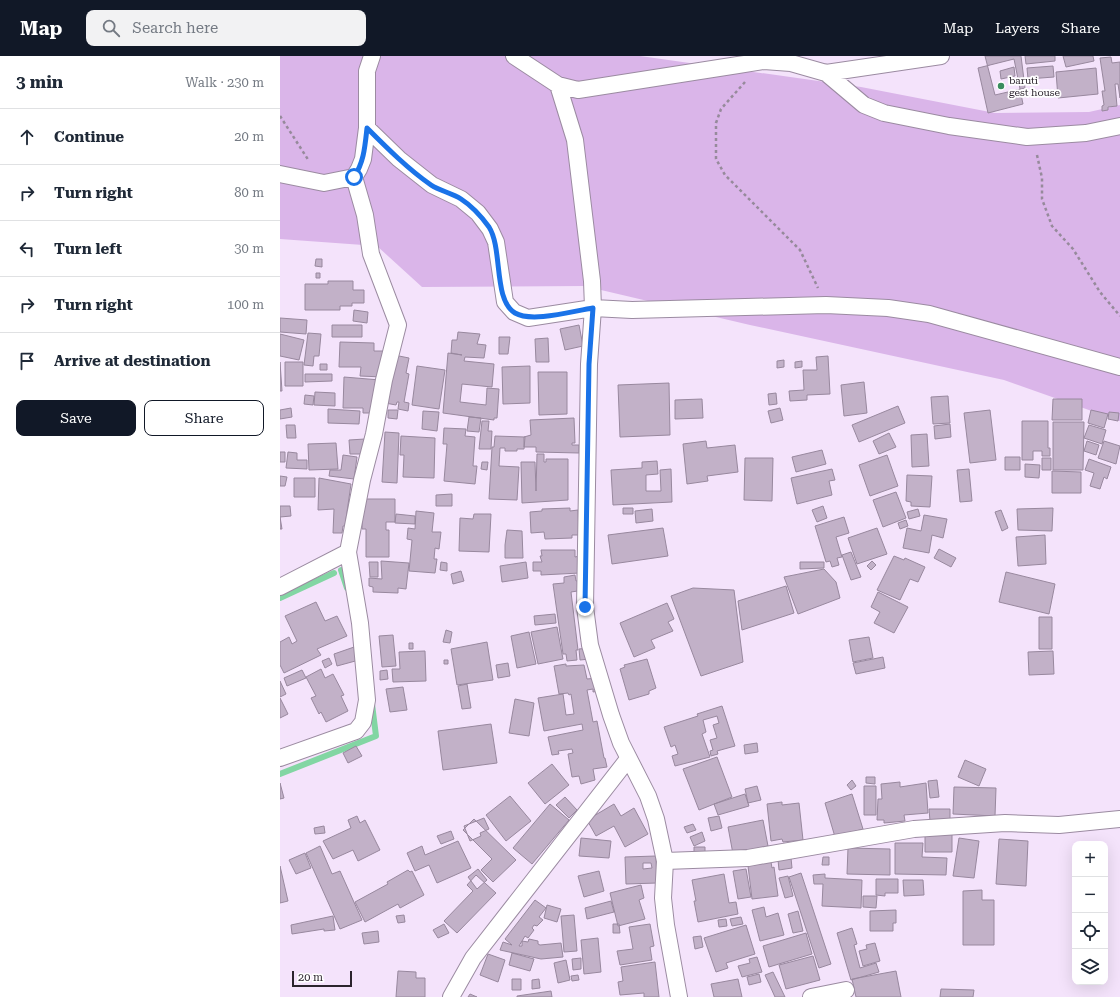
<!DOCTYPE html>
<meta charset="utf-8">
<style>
body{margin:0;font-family:"Roboto Serif",serif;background:#f2f2f3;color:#1f2937}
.controls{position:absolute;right:12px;bottom:12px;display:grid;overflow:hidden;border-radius:8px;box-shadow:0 4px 16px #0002}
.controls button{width:36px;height:36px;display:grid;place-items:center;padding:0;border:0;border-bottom:1px solid #e0e1e3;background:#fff;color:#1f2937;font:20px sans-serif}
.scale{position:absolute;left:12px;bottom:10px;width:60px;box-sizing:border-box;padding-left:4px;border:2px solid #2b242d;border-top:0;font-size:11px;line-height:14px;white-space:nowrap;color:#2b242d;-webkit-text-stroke:3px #fff;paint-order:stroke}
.stop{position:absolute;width:12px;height:12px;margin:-9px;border:3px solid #1a73e8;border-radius:50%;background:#fff}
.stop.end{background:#1a73e8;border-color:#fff;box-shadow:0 1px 4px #0008}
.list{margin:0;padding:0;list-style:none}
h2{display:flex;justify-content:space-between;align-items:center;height:52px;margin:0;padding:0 16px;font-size:17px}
h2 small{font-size:13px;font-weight:400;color:#747a83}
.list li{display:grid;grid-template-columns:26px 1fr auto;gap:12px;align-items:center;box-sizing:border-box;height:56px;padding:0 16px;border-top:1px solid #e0e1e3}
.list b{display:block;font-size:15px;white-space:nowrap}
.list em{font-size:13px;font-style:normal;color:#747a83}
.actions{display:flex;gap:8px;padding:12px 16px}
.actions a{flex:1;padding:9px 0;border:1px solid #111827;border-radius:8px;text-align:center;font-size:14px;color:#111827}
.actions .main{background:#111827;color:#fff}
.icon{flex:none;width:22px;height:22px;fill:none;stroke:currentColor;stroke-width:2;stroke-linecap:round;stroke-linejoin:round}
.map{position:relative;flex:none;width:840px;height:941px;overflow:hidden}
header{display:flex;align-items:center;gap:24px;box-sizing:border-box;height:56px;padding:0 20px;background:#111827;color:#fff}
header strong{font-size:19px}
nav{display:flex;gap:22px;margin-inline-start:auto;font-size:14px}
.search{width:280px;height:36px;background:#f2f2f3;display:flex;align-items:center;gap:10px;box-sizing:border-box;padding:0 14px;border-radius:8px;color:#747a83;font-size:15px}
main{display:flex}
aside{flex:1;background:#fff}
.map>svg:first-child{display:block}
.green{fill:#dab5e9}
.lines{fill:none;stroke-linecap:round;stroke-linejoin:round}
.stream{stroke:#82d6a3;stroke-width:6}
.building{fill:#c2b1c8;stroke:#98889e;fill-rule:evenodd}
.minor-casing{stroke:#9b8ba1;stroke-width:18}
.path{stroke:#968a9b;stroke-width:2.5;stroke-dasharray:3 3;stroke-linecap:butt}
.minor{stroke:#fff;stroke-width:16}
.route{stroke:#1a73e8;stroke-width:5}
.poi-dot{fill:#3a8d5f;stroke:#fff;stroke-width:1.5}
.labels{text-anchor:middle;stroke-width:3.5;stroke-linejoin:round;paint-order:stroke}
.poi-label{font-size:10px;fill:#2b242d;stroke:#fff;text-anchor:start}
</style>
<header>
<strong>Map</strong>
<div class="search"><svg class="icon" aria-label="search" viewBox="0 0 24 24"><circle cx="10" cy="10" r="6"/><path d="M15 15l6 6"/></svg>Search here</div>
<nav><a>Map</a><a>Layers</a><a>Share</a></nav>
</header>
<main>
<aside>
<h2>3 min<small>Walk · 230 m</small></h2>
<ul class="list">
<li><svg class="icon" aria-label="ahead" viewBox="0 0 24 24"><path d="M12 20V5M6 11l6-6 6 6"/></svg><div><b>Continue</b></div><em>20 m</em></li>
<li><svg class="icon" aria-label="right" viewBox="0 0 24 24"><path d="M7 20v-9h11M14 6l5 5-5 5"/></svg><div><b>Turn right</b></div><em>80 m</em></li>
<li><svg class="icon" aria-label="left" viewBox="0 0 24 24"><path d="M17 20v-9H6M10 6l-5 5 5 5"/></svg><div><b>Turn left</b></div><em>30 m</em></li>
<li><svg class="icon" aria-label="right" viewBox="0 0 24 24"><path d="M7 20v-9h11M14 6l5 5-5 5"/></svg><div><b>Turn right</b></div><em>100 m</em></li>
<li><svg class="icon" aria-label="arrive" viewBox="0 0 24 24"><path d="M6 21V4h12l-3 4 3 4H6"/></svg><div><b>Arrive at destination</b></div></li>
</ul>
<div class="actions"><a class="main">Save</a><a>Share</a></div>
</aside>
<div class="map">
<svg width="840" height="941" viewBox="0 0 840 941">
<rect width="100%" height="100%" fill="#f4e3fb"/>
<path class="green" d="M0 0H360L581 31 715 57 809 56 840 49V365L724 324 470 269 304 230 142 231 97 190 0 183Z"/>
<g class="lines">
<path class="stream" d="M61 514 67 532
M0 542 54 517
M0 718 96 680 92 648"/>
</g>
<path class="building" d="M705 0H741L745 32 715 39ZM734 11 735 20 721 23 720 15Z
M745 0H775V5L746 8Z
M783 0H813L814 5 786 11Z
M831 1 832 7 840 6V42L838 28H835L837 50 828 51V54L822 55V50L824 49 822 35H825L820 2Z
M734 3 743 48 708 57 698 12Z
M773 10 774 21 748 23 747 12Z
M816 12 818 38 778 42 776 16Z
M36 203H42V211L35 210Z
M36 217H40V222H36Z
M48 225H73V234H84V247H72V250H60V254H25V228H48Z
M74 254 88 256 87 267 73 265Z
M0 262 27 264 26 278 0 276Z
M52 269H82V281H52Z
M299 269 303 290 285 294 280 273Z
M178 276 200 278 197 288 206 289 204 302 185 301 184 305 214 308 212 331 182 328 180 346 206 349 207 332 219 333 217 362H214V364L163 357 168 297 182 299 171 297 172 284H177Z
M28 277 41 278 39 300H34L33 310 24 309Z
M0 278 24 284 19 304 0 300Z
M219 281H230L228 298H219Z
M268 282 269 306H256L255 283Z
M60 286 94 287V295H106L103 321 80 320 81 311H59Z
M114 299 129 302 126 317 129 318 124 346 129 347 128 355 118 353 119 346H117L116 349 105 347Z
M548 300 550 338 527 339V344L510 345 509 335 524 334 523 314H537L536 301Z
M504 304V311L497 312V305Z
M522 305V311L515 312V306Z
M0 306 2 335H0Z
M5 306H23V330H5Z
M40 308H47V314H40Z
M137 310 165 314 159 353 132 349Z
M250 310V347L223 348 222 311Z
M258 316H287V358L259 359Z
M25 318H52V325L25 326Z
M64 321 100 324 97 357H83V352H63Z
M584 326 587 357 564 360 561 329Z
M389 327 390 379 340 381 338 329Z
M35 336 55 337V350L34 349Z
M496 337 497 348 489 349 488 338Z
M25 339 34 340 33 349 24 348Z
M668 340 670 367 653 368 651 341Z
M422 343 423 362 395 363V344Z
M773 343H802V364H772Z
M618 350 625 367 579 386 572 369Z
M11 352 12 361 0 363V354Z
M500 352 503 364 491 367 488 355Z
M48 353 80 355 79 368 48 367Z
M108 354H118L117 363 108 362Z
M710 354 716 404 690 407 684 357Z
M811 354 828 358 824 372 808 367Z
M143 355 159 356 157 375 142 373Z
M829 356 839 357 838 365 828 363Z
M189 361 201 362 199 376 187 375Z
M294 362 295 387H292V389H299V397L256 396V391H244V381L251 379 250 364Z
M202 365H209L208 375H212L211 393H199Z
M742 365H768V392H770V400H762V395H753V404H742Z
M773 366H804L803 414H773Z
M670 368 671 381 655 383 654 370Z
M6 369H15L16 382H7Z
M809 369 826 374 822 388 804 382Z
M164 372 186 373 185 380 195 381 193 410H197L195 428 164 425 167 388H163Z
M105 376 119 377 117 427 102 426Z
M609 377 616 391 599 398 593 385Z
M647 378 649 410 632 411 631 379Z
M121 380 155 382 154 422 123 421 124 399H120Z
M215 380 245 381 244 393H237V395H225V392H220L219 410 239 411 237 444 209 443 212 391H214Z
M85 383 83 398H70L69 384Z
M426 385 427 392 455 389 458 416 427 420 428 425 407 428 403 388Z
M807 385 819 389 816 399 804 395Z
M824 385 840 390 836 408 818 402Z
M56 387 58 413 29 414 28 388Z
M542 394 546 408 516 416 512 401Z
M0 396H5V406H0Z
M8 396 17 397V404H27V413L6 412Z
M257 398H264V406H266V403H288V444L242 447 241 406H255L256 435Z
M63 399 77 401 74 423 49 420 50 414H61Z
M607 399 618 430 590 440 579 409Z
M725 401H740V414H725Z
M465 402H493L492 445 464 444Z
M762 402H771V414H762Z
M809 403 831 411 827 423 824 421 820 433 810 430 814 417 805 414Z
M377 405 378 418 366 419V435H381L380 414 391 413 392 446 333 449 331 414 362 412V406Z
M202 406H208L207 414 201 413Z
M745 408 760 409 759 422 745 421Z
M552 413 555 424 549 425 552 439 517 448 511 422Z
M689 413 692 445 680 446 677 414Z
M772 415 801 416V437H772Z
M627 419 652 420 650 451 631 450V446L626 445Z
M0 420 7 421 5 430H0Z
M14 422H35V441H14Z
M39 422 71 428 65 470H63L62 477H53L54 453 38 454Z
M616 436 626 462 603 471 593 444Z
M172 438V450H156V439Z
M82 443H115V466H106V474H109V501H86V473H82Z
M0 450H10L11 460 0 461 2 473H0Z
M543 450 547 462 537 466 532 454Z
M290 452V455L298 454 299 479H292V482L265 483 264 476 251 477 250 456 262 455V453Z
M343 452H353V458H343Z
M773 452 772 475 738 474 737 453Z
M372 453 373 465 356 467 355 455Z
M638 453 640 460 629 463 627 456Z
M721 454 728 472 722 475 715 456Z
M136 455 154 457 152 476H161L159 493 155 492 154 503H157L155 517 129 515 132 484 127 483 128 472 135 473Z
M116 458 135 460V468L115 467Z
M194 458H211L209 496 179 495 180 462 193 463Z
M644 459 667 463 663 482 652 479 649 497 623 492 627 472 641 475Z
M564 461 569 477 556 481 562 501 557 502 559 509 552 511 550 505 546 506 535 470Z
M626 464 628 470 620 473 618 467Z
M383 472 388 500 332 508 328 479Z
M597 472 607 498 577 508 568 482Z
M227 474 242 475 243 502H225V489Z
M765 479 766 508 738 510 736 481Z
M659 493 676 502 671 511 654 502Z
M261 494H295V501L299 500 300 517 261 519V515H253V506H262L260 500H262Z
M571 496 581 521 571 524 562 499Z
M614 500 624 504 625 502 645 511 638 526 630 523 620 544 597 534Z
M101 505 129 507 126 533 118 532V537L93 536V531L89 530V522L102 523Z
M592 505 596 509 591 514 587 510Z
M89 506H98V521H90Z
M161 506 167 507V515L160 514Z
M246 506 248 522 222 526 220 510Z
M520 506H544V512L520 513Z
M544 513 556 526 560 542 518 558 504 521Z
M181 515 184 525 173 528 171 518Z
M726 516 775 528 769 558 719 546Z
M295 519 296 525 303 524 304 534 291 536 298 594H296L297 604 287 605 286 598H283L273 528 284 527V521Z
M506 530 514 557 462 574 458 545Z
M413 532 454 534 463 606 421 620 391 540Z
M598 536 628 551 614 577 594 567 600 556 591 551Z
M36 546 45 565 57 560 67 580 37 593 41 599 4 617 0 609V586L9 581 12 588 17 585 5 560Z
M387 547 394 563 388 566 393 575 371 584 375 592 354 601 340 567Z
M275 558 276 567 255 569 254 560Z
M759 561H772V593H759Z
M277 571 283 603 258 608 251 576Z
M166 574 172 576 170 587 163 586Z
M249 576 256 608 237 612 231 580Z
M113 579 116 610 102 611 99 580Z
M589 581 593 602 573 606 569 584Z
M207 586 213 624 177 629 171 593Z
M129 587H133V593H129Z
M77 590 79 604 57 610 54 598Z
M309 592 310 603 300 604 299 593Z
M145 595 146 625 113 626 112 613H120L119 596Z
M773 595 774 618 749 619 748 596Z
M603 601 605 612 576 618 573 607Z
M49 602 52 608 45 612 42 605Z
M367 603 376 632 369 635V638L349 644 340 613 345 611 344 609Z
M164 604H168V608H164Z
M228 607 230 620 218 622 216 609Z
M286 608V610L304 609 307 623 317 622 319 635 313 636V633L307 634 313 666 317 665 324 702H325L327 711 313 713 315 724 301 728 299 720 292 721 288 698 293 697 292 693 278 695 279 698 272 699 268 681 303 674 302 668 264 675 258 642 283 638 286 659 294 658 291 638 289 639 288 637 279 638 274 610Z
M41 613 45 622 53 618 64 639 61 640 68 655 46 666 41 656 39 658 31 642 36 640 26 621Z
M22 614 26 622 7 630 4 622Z
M107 614 108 623 100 624V615Z
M0 625 6 638 0 641Z
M187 628 191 652 182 653 178 630Z
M123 631 127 654 110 656 106 633Z
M0 642 8 658 0 662Z
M235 643 254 647 249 680 229 677Z
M442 650 455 690 437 695 438 698 431 700 430 695 433 694 430 684 437 682 433 669 439 667 437 660 423 664 426 676 422 678 430 701 395 710 392 700 398 698 395 689 391 691 384 671 418 660 417 658Z
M211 668 217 707 163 714 158 675Z
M477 687 478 696 465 698 464 689Z
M76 690 82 700 68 707 63 697Z
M437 701 452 741 419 754 403 713Z
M685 704 706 713 699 730 678 721Z
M272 708 289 729 265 748 248 727Z
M586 721H595V728L586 727Z
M572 724 576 730 571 734 567 729Z
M657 724 659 741 650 742 648 725Z
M620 726V731L646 727 648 757 624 759 625 765 604 767V764H597L598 743H602L601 728Z
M0 727 4 742 0 743Z
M477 730 481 744 468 747 465 733Z
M584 730H596V759H584Z
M674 731 716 732 715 760 673 758Z
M465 738 469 750 438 759 434 748Z
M572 738 583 773 555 781 545 747Z
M230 740 251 765 226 785 206 759Z
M285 741 297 754 289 762 276 749Z
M502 746V749L519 747 523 784 503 786 502 783 491 785 487 748Z
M270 748 289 764 252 808 233 792Z
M334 748 341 760 354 752 368 778 345 791 334 770 316 780 307 764Z
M649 753H670V764L650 765Z
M77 760 80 767 85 764 100 794 78 805 73 794 53 803 43 785 71 772 68 764Z
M439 760 442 772 431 775 428 762Z
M204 762 209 773 200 777 201 780 190 785 184 770Z
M194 763 236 804 213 826 201 814 212 803 183 774Z
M483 764 488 790 453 798 448 771Z
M413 768 416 774 407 777 404 771Z
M44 770 45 777 35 778 34 772Z
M171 775 174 783 161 788 157 780Z
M422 776 425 785 414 790 410 781Z
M645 778H672V796H645Z
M301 782 331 785 329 802 299 800Z
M679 782 699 785 694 822 673 820Z
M719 783 748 785 746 830 716 828Z
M178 785 191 812 157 827 149 809 135 815 127 797 142 790 145 799Z
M615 787H643L642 801 667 802 666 819 615 818Z
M40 790 52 818 60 815 82 864 60 873 26 797Z
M414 791H425V799H414Z
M568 792 610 793V819L567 818Z
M25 797 31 812 16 818 9 804Z
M376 800 377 827 346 828 345 801Z
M543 801H549V809H542Z
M511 802 512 812 499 814 498 804Z
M491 806 492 812 494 811 498 840 472 843 468 810Z
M363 807H371L372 812 363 813Z
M0 810 8 845 0 847Z
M198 813 207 824 197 833 188 821Z
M466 813 471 841 458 843 453 815Z
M128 814 130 816 132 815 144 839 120 852 118 848 85 866 75 846 108 828 107 826Z
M319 815 324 835 304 841 298 820Z
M521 817 551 908 539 912 509 821Z
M444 818 449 847 456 846 458 858 418 866 414 845H416L412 824Z
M545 818V822L582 824 581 852 542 850 543 828H534L533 819Z
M196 819 216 837 177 877 164 865 193 835 187 829Z
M508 820 513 840 505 842 499 822Z
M596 823H618V837H605V840L596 839Z
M623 824H643L644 839 624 840Z
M361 829 364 842 359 844 365 863 338 870 330 837Z
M702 834V844H714V889H683V835Z
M583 840H597L596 852 583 851Z
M255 844 266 852 259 861 263 864 257 870 254 869 252 872 254 874 248 882 245 880 239 890H242V885L248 886 249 883 258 885V888L260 889 281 887 283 901 261 903 220 894 223 886 232 889 225 883Z
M331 845 334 856 307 863 305 852Z
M267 849 281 853 277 866 264 862Z
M484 851 486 861 498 857 504 879 480 885 472 854Z
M616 854V867H613V875H590V855Z
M518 855 523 875 513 877 508 858Z
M124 859 125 866 118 867 116 860Z
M294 859 297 895 284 896 281 860Z
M53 860 55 874 44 875V873L12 878 11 869Z
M461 861 463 868 452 870 450 863Z
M446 863 447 870 439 871 438 864Z
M164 868 169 877 158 882 153 874Z
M333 868H339L340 877H333Z
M370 868 374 890 370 891 372 904 340 909 337 895 353 893 349 871Z
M466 869 475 898 446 907 448 912 436 916 424 882Z
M572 872 577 888 574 889 580 912 596 907 599 916 571 924 557 877Z
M98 875 99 886 84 888 82 877Z
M526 877 532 898 489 911 483 890Z
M421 880 423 891 415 893 413 881Z
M318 882 321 916 304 918 301 884Z
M595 887 600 905 583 910 579 895 587 893 586 889Z
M232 897 254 903 250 915 229 909Z
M208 898 225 904 218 926 200 919Z
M533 900 540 924 506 933 499 909Z
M477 901 482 916 462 921 458 910 470 907 469 903Z
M301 902V913L293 914 292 903Z
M286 904 290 924 278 927 274 907Z
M375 906 379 941H364V937L340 939 338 926 343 925 341 911Z
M118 915 136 916V922H145V941H116Z
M616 915 621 941H576L572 923Z
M493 916 505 941H495L485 919Z
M479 918 481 926 469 929 467 921Z
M298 919 299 924 292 925 291 920Z
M232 923H241V934H232Z
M259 923 260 932 252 933V924Z
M458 923 462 941H434L431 928Z
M661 933 694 934 693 941H660Z
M271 935 272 941H237V940Z
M190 938 197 941H188Z"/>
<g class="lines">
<defs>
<path id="minor" d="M234 0 278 29 298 34 458 9 484 5 511 7 546 17 584 49 604 57 669 70 747 81 806 77 840 70
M546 17 661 0
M278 29 295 84 312 225 313 252 309 308 305 551 310 589 331 659 341 687 368 740 376 763 385 805 383 842 386 869 399 941
M87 72 119 103 152 129 181 143 198 157 210 173 216 186 225 246 234 256 248 262 313 252 352 254 546 249 608 252 649 258 840 311
M0 118 44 127 74 121 79 113 83 103 87 72V15L92 0
M0 531 68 496
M0 702 76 675 83 666 87 644 80 567 68 496 82 424 94 378 104 324 118 269 91 198 85 159 74 121
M385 805 468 802 634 773 725 767 779 769 840 763
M171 941 193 902 348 703
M531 941 566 934"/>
</defs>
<use href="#minor" class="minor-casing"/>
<path class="path" d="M465 26 441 53 436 67V103L445 119 520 194 538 232
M0 60 29 105
M757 99 762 122V143L772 170 793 193 820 236 840 260"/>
<use href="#minor" class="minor"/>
</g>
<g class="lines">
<path class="route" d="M74 121C84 106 85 90 87 72 107 92 128 113 151 129 160 135 172 137 181 143 192 150 201 160 209 171 223 193 213 244 235 257 252 267 293 255 313 252L309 308 305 551"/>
</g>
<circle class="poi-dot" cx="721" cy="30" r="4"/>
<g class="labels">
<g class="poi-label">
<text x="729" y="28">baruti<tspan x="729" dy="12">gest house</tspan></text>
</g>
</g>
</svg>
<div class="controls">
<button>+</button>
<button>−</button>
<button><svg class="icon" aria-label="locate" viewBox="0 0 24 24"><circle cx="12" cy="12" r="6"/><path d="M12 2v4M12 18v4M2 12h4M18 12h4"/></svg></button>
<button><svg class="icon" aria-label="layers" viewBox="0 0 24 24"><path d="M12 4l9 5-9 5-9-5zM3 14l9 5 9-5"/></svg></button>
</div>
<div class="scale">20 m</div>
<div class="stop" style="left:74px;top:121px"></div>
<div class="stop end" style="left:305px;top:551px"></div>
</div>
</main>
